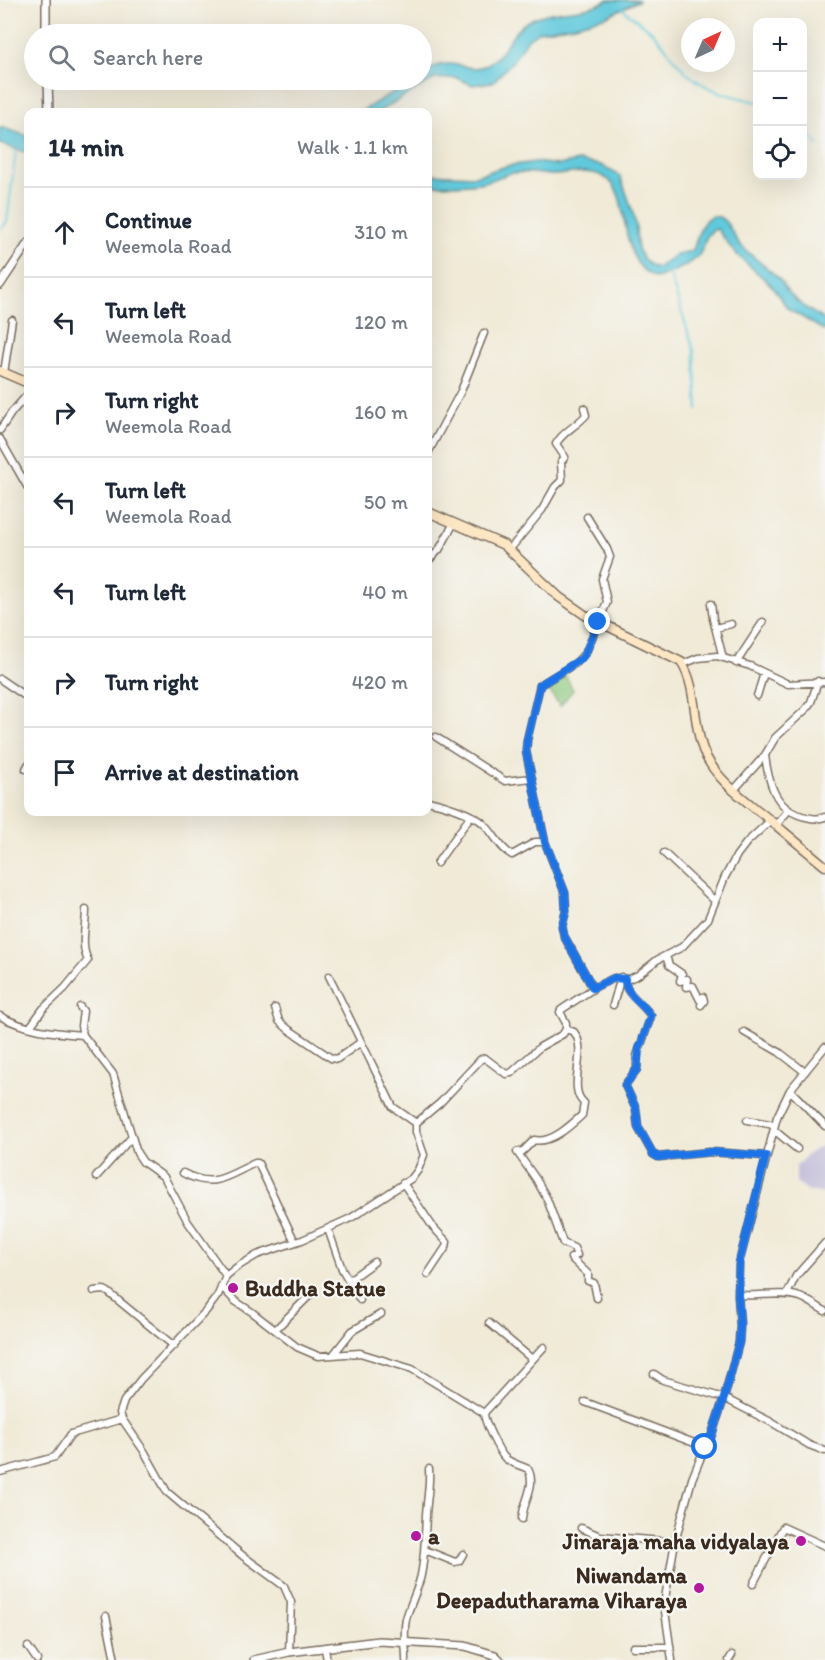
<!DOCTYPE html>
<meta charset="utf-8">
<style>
body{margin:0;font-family:Itim,sans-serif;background:#f6f6f7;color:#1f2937}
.controls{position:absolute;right:18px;top:18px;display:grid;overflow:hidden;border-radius:12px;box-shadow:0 6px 24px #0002}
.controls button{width:54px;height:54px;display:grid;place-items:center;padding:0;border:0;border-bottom:2px solid #e0e1e3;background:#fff;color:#1f2937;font:30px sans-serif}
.compass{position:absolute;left:681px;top:18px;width:54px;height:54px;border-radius:50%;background:#fff;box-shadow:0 6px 24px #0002;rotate:44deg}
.stop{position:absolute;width:18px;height:18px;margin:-14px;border:4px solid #1a73e8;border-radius:50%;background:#fff}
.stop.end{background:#1a73e8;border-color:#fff;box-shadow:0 2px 6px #0008}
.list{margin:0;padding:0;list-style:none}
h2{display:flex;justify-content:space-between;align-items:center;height:78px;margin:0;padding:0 24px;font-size:26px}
h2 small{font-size:20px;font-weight:400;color:#747a83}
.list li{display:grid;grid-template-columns:39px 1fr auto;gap:18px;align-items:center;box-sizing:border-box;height:90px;padding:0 24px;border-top:2px solid #e0e1e3}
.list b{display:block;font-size:22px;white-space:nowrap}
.list p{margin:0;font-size:20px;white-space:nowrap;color:#747a83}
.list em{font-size:20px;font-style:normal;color:#747a83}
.icon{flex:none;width:33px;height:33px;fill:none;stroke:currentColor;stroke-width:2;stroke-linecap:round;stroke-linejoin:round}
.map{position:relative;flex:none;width:825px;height:1660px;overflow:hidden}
.search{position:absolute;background:#fff;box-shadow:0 6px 24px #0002;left:24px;top:24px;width:408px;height:66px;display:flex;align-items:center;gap:15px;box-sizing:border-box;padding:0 21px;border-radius:33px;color:#747a83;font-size:22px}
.panel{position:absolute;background:#fff;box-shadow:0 6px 24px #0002;left:24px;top:108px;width:408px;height:708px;border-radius:12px}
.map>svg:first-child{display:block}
.industrial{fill:#c5c0da}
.green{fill:#8cc97e;stroke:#647a4e;stroke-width:1.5}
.water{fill:#60c9db;stroke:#4e7a7c;stroke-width:1.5}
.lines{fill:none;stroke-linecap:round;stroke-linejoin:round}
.stream{stroke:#60c9db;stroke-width:2}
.minor-casing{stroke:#7a6d5f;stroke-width:9}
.tertiary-casing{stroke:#7a6d5f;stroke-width:10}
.secondary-casing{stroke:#7a6d5f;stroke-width:11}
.minor{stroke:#fff;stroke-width:6}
.tertiary{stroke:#fff;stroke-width:7}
.secondary{stroke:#fce6c4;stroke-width:8}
.route{stroke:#1a73e8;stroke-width:8}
.poi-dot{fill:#b5179e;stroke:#f6f6f2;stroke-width:2}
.labels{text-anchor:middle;stroke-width:4.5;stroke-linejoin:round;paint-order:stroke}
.poi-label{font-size:22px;font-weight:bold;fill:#3b2a1e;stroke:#f6f6f2;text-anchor:start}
</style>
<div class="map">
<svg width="825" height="1660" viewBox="0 0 825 1660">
<rect width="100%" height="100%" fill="#f6f6f2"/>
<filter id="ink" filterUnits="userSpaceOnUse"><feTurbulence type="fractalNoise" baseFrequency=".0167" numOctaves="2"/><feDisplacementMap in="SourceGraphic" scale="12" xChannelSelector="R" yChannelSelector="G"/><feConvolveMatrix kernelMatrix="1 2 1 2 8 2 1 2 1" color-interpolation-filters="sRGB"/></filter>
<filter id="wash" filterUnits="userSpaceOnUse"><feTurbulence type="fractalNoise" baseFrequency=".008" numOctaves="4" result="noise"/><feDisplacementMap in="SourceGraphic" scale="24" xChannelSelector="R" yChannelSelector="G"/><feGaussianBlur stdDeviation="1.35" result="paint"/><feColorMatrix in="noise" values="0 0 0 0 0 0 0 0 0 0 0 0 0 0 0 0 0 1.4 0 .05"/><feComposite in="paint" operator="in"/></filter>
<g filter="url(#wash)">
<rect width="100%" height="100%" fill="#f0ead7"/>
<path class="industrial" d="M825 1144V1194L809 1191 796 1182V1166L809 1153Z"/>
<path class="green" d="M562 675H565L573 690 560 706 546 686Z"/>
<path class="water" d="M608 0H640L607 16 575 25 539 31 528 39 513 61 493 82 472 85 457 78 434 79 378 112H360L413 80H422V74C428 69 439 64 447 64 462 63 473 73 488 64 506 53 510 31 528 21 553 7 583 14 608 0Z
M0 127 28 136V153L0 144Z
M579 161 601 165 620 176C626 192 633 209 636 226 637 235 635 244 640 253 643 261 649 266 657 268L674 256 693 250C697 240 701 216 714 216 727 216 732 234 738 242 750 257 767 266 780 280 784 285 786 291 791 295 800 305 813 313 825 320V331L788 309 772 286 735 253 717 229C703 233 706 245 699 255 690 266 670 273 656 278 613 261 635 193 604 177 588 168 572 174 555 175 541 175 528 171 513 173 501 175 491 182 478 183 461 186 444 184 428 185L429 174 475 176 507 166 535 162 558 165Z"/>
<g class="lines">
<path class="stream" d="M622 8C634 19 648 26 658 38 667 49 675 61 685 71 705 91 731 96 758 102
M802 125 818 145
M0 229 7 222 16 150
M669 272 694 351 698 409"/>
</g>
</g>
<g filter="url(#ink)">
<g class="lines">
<defs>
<path id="minor" d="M4 373 12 320
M0 430 12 412 28 394
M0 439 28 488
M428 453 461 391 484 333
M587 517 607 549 610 557 602 579 607 602 586 652 576 663 540 685 527 740 526 751 545 842 565 893 566 911 562 926 564 936 593 988
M510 549 542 510 555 487 562 480 561 462 565 457 556 444C562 432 577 426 586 415L584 408
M428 561 439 550 454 523
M711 604 713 619 723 658
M716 628 731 624
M736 663 763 622
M683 664 698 658 717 656 750 666 788 684 825 682
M0 679 28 698
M757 696 764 673
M436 737 505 781 531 778
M765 755C768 780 774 808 802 816 810 818 817 820 825 817
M26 769 28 765
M734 790 765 755 775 738 805 710 811 702 818 681
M428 801C442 804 473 813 484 824 494 833 499 848 512 855L535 842H545
M776 825 788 811
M664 853 715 901
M437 863 470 817
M666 956 669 965 682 974 680 981 687 979 686 987 693 986 700 1000 703 997 704 1001 701 1005
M329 976 393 1107 416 1123
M625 979C624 994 644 1004 651 1016L637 1056V1069L625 1085 636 1109 638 1127 653 1154 658 1157 711 1152 766 1156
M613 1005 621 977
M80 1007 83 1011 81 1026 83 1035 113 1074 137 1153 143 1162 164 1177 188 1222 226 1276
M275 1008 279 1021 288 1029 331 1058 337 1059 361 1042
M0 1016C25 1030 55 1033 83 1035
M30 1027 43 1009 65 988 88 960C80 946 86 926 86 910
M566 1029 574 1032C589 1051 566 1088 584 1103L582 1115C570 1126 551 1144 534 1140L523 1151 517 1152 536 1179 547 1199 563 1243 574 1248 577 1255 571 1258 588 1274V1281L594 1283 597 1298
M744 1032 779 1052 805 1072
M790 1090 825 1126
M747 1120 775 1125
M774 1130 797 1149
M183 1173C214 1189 225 1177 255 1163H258L295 1242
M96 1177 131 1138
M403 1183 433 1227 447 1242 446 1247 428 1274
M328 1229 342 1269 360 1300
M349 1280 374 1262
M221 1286 235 1301 252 1312 297 1347 318 1356 360 1353 412 1369 484 1413
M94 1291 104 1290 108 1292 174 1346
M787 1294 796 1276 825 1243
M738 1295C758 1297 781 1291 800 1297 809 1300 817 1307 825 1311
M489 1323 532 1359
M276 1329 313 1292
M333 1355 352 1331 381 1314
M654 1374 663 1380 724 1398 771 1422 809 1445 825 1451
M585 1402 705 1447
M0 1472 55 1457 71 1434 122 1419
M522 1519C523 1501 537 1486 528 1469 520 1465 512 1464 505 1458 499 1452 484 1422 484 1413L544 1347
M581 1528 600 1536 675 1542
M425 1550 455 1562 459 1561 463 1554
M753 1584 783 1527 825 1546
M106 1616 115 1660
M28 1647 37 1660
M633 1647H670
M325 1649 327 1660
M289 1652 291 1602 284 1586 243 1556 167 1492 144 1451 122 1419 120 1413 124 1401 141 1379 206 1311 218 1295 226 1276 237 1267 257 1255 302 1240 351 1218 412 1178 418 1170 424 1155 416 1132V1123L440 1103 481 1059 485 1058 506 1074 511 1073 540 1047 563 1034 566 1029V1023L560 1012 561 1010 597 986 614 978 629 979 638 975 657 960 682 947 708 919 725 877 737 855 747 842 771 820
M406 1660C406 1645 403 1634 406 1619 410 1604 418 1590 421 1575 425 1555 425 1535 426 1515 427 1499 430 1485 429 1469
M672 1660 664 1604 675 1542 692 1479 705 1447 711 1437 724 1398 739 1342 740 1326 738 1295 739 1263 777 1117 790 1090 825 1047
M729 1660 732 1655"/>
<path id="tertiary" d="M46 0V34
M48 80 49 112
M0 285 28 243
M254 1660 289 1652 379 1641 465 1646 495 1655 500 1660"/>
<path id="secondary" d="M0 371 28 383
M428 512 504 545 559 597 585 615 681 662C698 687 692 724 704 752 716 781 748 802 771 821 789 836 807 851 825 866"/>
</defs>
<use href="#minor" class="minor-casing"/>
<use href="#tertiary" class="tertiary-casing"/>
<use href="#secondary" class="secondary-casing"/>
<use href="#minor" class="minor"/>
<use href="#tertiary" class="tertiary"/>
<use href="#secondary" class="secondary"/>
</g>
</g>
<g class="lines" filter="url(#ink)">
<path class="route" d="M598 622 586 652 581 659 540 685 527 740 526 751 545 842 565 893 566 911 562 926 564 936 593 988 614 978 625 979C624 994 644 1004 651 1016L639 1049 637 1069 625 1085 636 1109 638 1127 653 1154 658 1157 711 1152 766 1156 739 1263 738 1295 740 1326 739 1342 724 1398 711 1437 705 1447"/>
</g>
<g class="poi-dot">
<circle cx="233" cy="1288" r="6"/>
<circle cx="416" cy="1536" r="6"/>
<circle cx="801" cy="1541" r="6"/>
<circle cx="699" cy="1588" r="6"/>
</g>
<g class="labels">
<g class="poi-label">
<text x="245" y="1296">Buddha Statue</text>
<text x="428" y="1544">a</text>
<text x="789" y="1549" text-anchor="end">Jinaraja maha vidyalaya</text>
<text x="687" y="1583" text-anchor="end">Niwandama<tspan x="687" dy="25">Deepadutharama Viharaya</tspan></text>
</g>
</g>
</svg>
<div class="controls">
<button>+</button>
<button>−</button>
<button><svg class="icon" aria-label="locate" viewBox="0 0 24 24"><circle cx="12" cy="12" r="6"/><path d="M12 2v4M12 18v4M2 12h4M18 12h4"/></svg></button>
</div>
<svg class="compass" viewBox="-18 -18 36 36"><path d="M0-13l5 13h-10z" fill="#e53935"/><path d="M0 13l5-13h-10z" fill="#747a83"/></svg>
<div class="stop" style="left:705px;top:1447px"></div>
<div class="stop end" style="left:598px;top:622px"></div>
<div class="search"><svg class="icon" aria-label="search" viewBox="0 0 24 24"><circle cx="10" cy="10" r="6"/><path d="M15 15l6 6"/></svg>Search here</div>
<section class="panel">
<h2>14 min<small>Walk · 1.1 km</small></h2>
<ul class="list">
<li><svg class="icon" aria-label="ahead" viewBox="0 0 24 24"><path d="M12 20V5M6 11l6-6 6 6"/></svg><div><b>Continue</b><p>Weemola Road</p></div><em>310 m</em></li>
<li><svg class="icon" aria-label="left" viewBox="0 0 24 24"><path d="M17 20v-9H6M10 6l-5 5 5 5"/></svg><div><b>Turn left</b><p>Weemola Road</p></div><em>120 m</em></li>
<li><svg class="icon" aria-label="right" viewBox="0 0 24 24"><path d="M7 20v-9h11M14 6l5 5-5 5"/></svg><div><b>Turn right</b><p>Weemola Road</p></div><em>160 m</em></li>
<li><svg class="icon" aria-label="left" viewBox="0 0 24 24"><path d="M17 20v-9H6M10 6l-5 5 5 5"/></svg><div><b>Turn left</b><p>Weemola Road</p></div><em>50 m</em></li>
<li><svg class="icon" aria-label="left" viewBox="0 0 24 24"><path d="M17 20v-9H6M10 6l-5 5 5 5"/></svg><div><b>Turn left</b></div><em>40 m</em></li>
<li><svg class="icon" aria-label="right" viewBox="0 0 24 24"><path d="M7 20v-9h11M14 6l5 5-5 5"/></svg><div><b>Turn right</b></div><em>420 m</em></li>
<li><svg class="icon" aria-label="arrive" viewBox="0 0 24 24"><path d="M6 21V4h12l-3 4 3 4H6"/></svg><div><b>Arrive at destination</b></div></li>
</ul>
</section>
</div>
